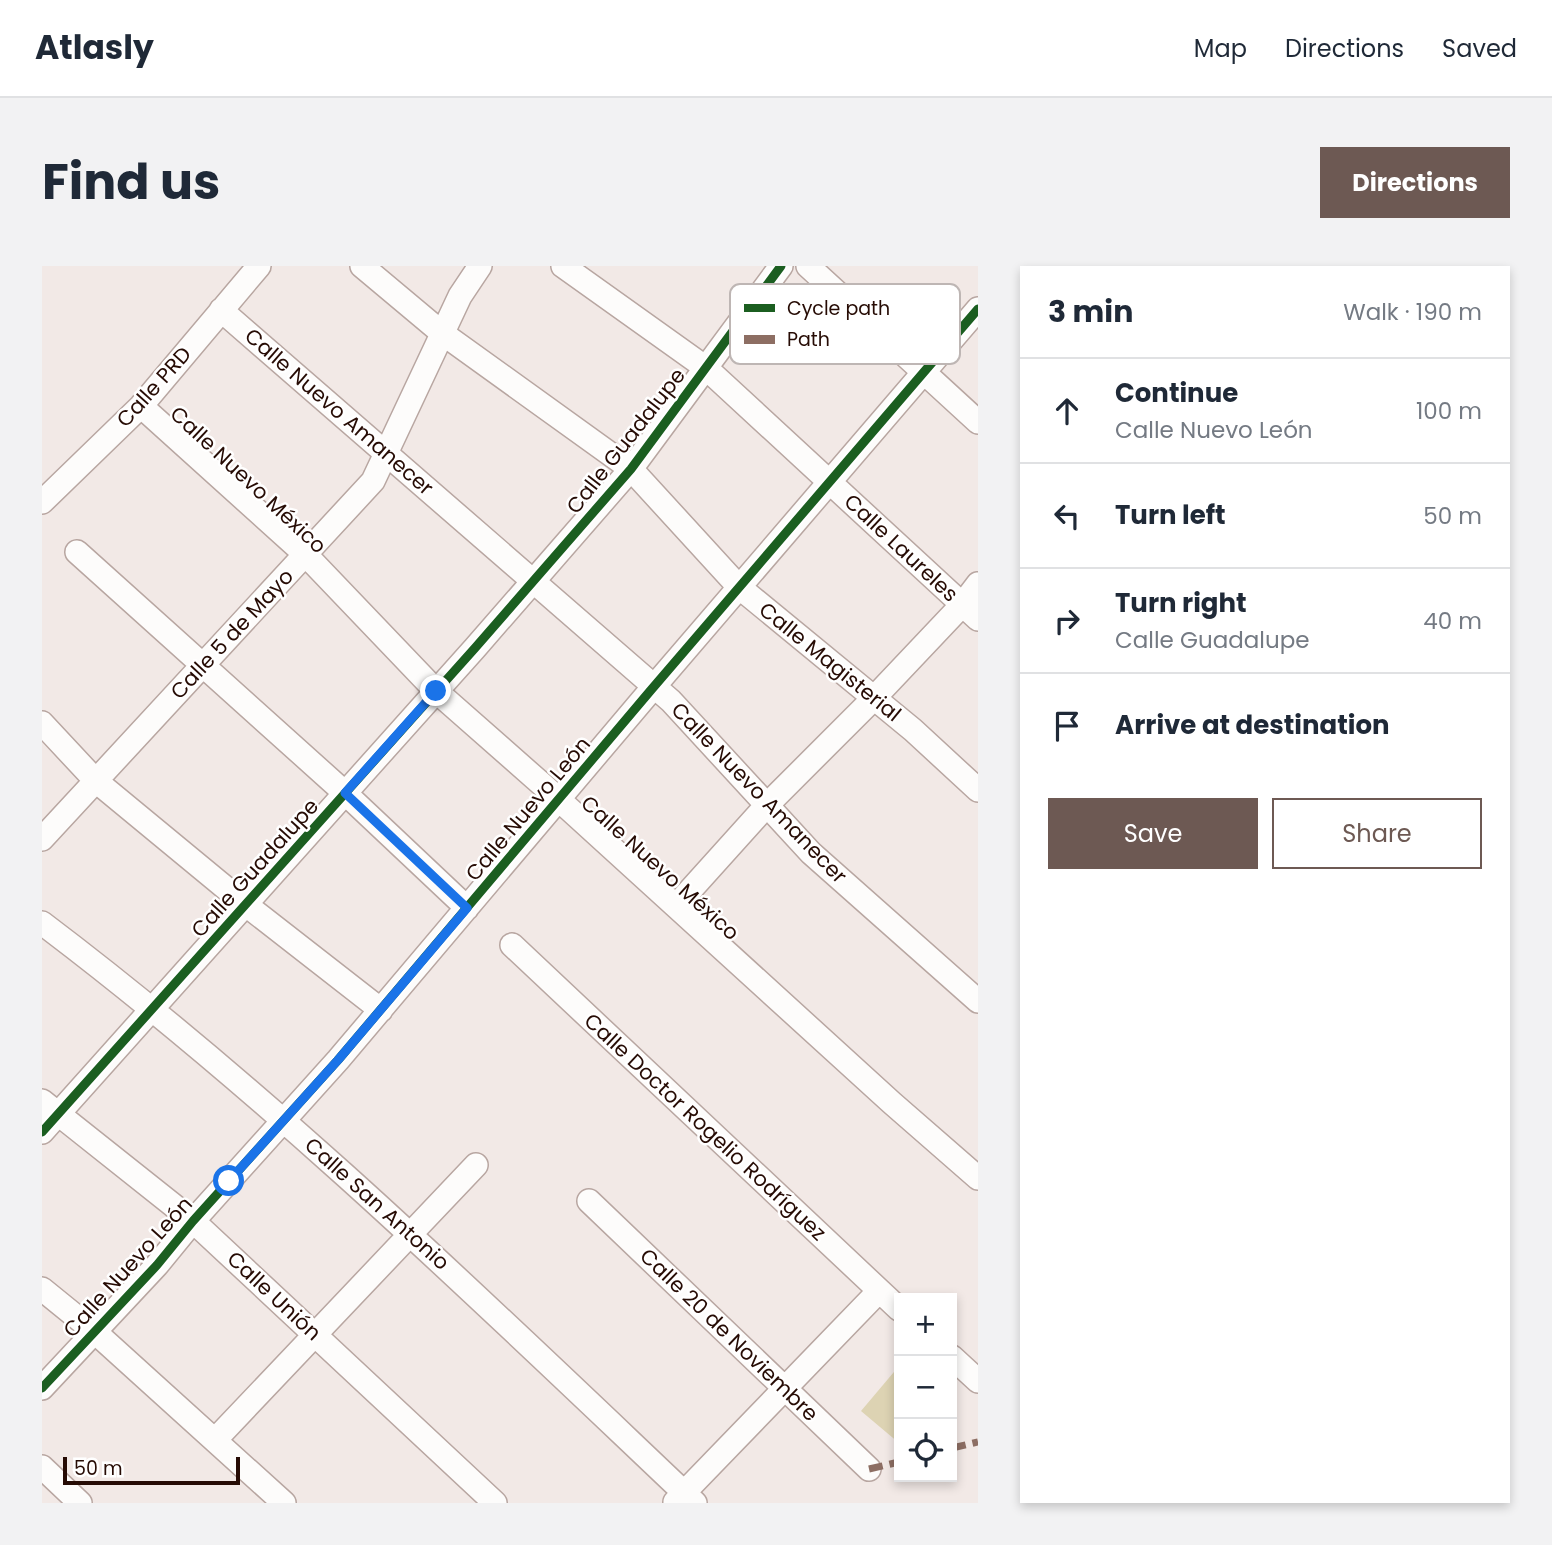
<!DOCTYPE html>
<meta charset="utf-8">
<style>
body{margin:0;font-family:Poppins,sans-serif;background:#f2f2f3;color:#1f2937}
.controls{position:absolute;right:21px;bottom:21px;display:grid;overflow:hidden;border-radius:0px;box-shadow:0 4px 10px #0003}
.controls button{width:63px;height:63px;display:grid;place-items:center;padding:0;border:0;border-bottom:2px solid #e0e1e3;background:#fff;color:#1f2937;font:35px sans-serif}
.scale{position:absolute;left:21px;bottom:18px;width:177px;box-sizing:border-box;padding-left:7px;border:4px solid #260b04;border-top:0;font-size:19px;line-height:24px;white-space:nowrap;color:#260b04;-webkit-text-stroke:5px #fff;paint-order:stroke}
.stop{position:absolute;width:21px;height:21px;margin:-16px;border:5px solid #1a73e8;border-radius:50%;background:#fff}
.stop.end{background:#1a73e8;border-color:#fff;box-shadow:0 2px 7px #0008}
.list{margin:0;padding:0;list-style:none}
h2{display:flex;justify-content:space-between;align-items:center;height:91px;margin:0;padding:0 28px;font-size:30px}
h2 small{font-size:23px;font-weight:400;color:#747a83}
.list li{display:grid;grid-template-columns:46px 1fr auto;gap:21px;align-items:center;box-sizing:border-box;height:105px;padding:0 28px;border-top:2px solid #e0e1e3}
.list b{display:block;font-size:26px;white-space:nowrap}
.list p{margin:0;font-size:23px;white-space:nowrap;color:#747a83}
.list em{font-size:23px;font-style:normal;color:#747a83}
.actions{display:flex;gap:14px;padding:21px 28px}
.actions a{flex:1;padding:16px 0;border:2px solid #6d5953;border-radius:0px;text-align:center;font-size:24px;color:#6d5953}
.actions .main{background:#6d5953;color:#fff}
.icon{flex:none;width:38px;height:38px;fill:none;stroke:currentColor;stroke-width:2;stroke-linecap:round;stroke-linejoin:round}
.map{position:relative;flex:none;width:936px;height:1237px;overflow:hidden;border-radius:0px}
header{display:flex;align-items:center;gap:42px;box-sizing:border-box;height:98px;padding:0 35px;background:#fff;border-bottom:2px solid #e0e1e3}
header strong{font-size:33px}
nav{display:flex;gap:38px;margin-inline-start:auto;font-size:24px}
.intro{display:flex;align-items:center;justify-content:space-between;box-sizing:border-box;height:168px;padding:0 42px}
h1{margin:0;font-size:49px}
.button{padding:18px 32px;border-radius:0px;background:#6d5953;color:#fff;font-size:24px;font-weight:700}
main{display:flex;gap:42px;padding:0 42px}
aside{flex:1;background:#fff;border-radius:0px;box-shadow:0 4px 10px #0003}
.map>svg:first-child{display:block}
.green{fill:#ddd3b3}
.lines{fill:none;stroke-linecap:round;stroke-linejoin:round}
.minor-casing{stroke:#b8a6a1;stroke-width:26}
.minor{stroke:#fdfcfb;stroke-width:23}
.quiet{stroke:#8d6e63;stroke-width:7;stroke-dasharray:14 7;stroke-linecap:butt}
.cycleway-casing{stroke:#fff;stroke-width:13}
.cycleway{stroke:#1b5e20;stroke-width:9}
.route{stroke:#1a73e8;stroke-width:9}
.labels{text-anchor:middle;stroke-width:5;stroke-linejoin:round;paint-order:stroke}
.street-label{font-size:21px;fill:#260b04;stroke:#fff}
.key{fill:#fff;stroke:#beb6b4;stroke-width:2}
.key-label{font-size:19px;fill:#260b04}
</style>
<header>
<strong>Atlasly</strong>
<nav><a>Map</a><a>Directions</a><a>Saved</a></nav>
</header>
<div class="intro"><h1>Find us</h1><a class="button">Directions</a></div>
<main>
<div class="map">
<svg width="936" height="1237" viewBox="0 0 936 1237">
<rect width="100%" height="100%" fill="#f2e9e6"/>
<path class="green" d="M857 1100V1177L819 1145Z"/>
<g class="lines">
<defs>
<path id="minor" d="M320 0 400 67 589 203 697 321 871 464 936 524
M521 0 664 102 936 353
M766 0 936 156
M179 44 629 435 769 587 936 735
M99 140 263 288 394 425 503 521 850 837 936 912
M0 236 99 140 217 0
M35 286 303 527 425 642
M0 457 54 515 203 638 339 744
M0 573 331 215 418 30 438 0
M634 640 725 539 832 432 920 339 936 318
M0 657C233 833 442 1037 653 1237
M470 679 857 1043
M0 835 151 955 453 1237
M0 866 433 382 589 203 739 0
M547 935 827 1203
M0 1023 53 1066 242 1237
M910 1091 936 1115
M0 1122 115 999 151 955 296 794 609 424 936 43
M173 1174 434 899
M0 1201 38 1237
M633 1236 837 1025"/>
</defs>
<use href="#minor" class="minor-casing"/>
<use href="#minor" class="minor"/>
<path class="quiet" d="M910 1182 936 1176
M827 1203 857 1196"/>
<defs>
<path id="cycleway" d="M0 866 433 382 589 203 739 0
M0 1122 115 999 151 955 296 794 609 424 936 43"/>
</defs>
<use href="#cycleway" class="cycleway-casing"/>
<use href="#cycleway" class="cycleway"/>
</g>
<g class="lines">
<path class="route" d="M187 915 296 794 425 642 303 527 394 425"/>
</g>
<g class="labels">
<g class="street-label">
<text transform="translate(112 121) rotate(-48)" y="7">Calle PRD</text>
<text transform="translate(297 146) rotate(41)" y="7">Calle Nuevo Amanecer</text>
<text transform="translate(584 175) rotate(-52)" y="7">Calle Guadalupe</text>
<text transform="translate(206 214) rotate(43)" y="7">Calle Nuevo México</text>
<text transform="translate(859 282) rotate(43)" y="7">Calle Laureles</text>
<text transform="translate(190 368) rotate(-47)" y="7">Calle 5 de Mayo</text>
<text transform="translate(788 396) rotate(39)" y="7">Calle Magisterial</text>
<text transform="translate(717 527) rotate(46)" y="7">Calle Nuevo Amanecer</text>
<text transform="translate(486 543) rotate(-50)" y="7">Calle Nuevo León</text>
<text transform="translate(213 602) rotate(-48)" y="7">Calle Guadalupe</text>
<text transform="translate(618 602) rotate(42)" y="7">Calle Nuevo México</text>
<text transform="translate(663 861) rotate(43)" y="7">Calle Doctor Rogelio Rodríguez</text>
<text transform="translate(335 938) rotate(42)" y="7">Calle San Antonio</text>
<text transform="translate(86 1001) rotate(-48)" y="7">Calle Nuevo León</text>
<text transform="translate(232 1030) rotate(43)" y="7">Calle Unión</text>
<text transform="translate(687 1069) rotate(44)" y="7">Calle 20 de Noviembre</text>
</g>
</g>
<rect x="688" y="18" width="230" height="80" rx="10" class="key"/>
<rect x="702" y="38" width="31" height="8" fill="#1b5e20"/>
<rect x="702" y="69" width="31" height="9" fill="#8d6e63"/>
<g class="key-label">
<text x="745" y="49">Cycle path</text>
<text x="745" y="80">Path</text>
</g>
</svg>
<div class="controls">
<button>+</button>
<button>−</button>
<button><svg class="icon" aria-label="locate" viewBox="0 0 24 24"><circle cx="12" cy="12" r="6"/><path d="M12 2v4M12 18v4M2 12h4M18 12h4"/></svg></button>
</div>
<div class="scale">50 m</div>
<div class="stop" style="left:187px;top:915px"></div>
<div class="stop end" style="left:394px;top:425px"></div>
</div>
<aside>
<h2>3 min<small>Walk · 190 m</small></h2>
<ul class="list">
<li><svg class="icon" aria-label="ahead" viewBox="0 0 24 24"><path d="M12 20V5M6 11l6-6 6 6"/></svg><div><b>Continue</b><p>Calle Nuevo León</p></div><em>100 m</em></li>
<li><svg class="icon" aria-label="left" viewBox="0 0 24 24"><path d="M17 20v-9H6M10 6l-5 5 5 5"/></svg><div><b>Turn left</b></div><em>50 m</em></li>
<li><svg class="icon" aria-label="right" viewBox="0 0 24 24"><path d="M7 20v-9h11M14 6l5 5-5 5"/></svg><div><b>Turn right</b><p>Calle Guadalupe</p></div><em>40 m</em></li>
<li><svg class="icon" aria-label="arrive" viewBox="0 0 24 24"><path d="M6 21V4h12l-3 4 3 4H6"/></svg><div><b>Arrive at destination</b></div></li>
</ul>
<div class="actions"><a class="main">Save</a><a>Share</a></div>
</aside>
</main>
